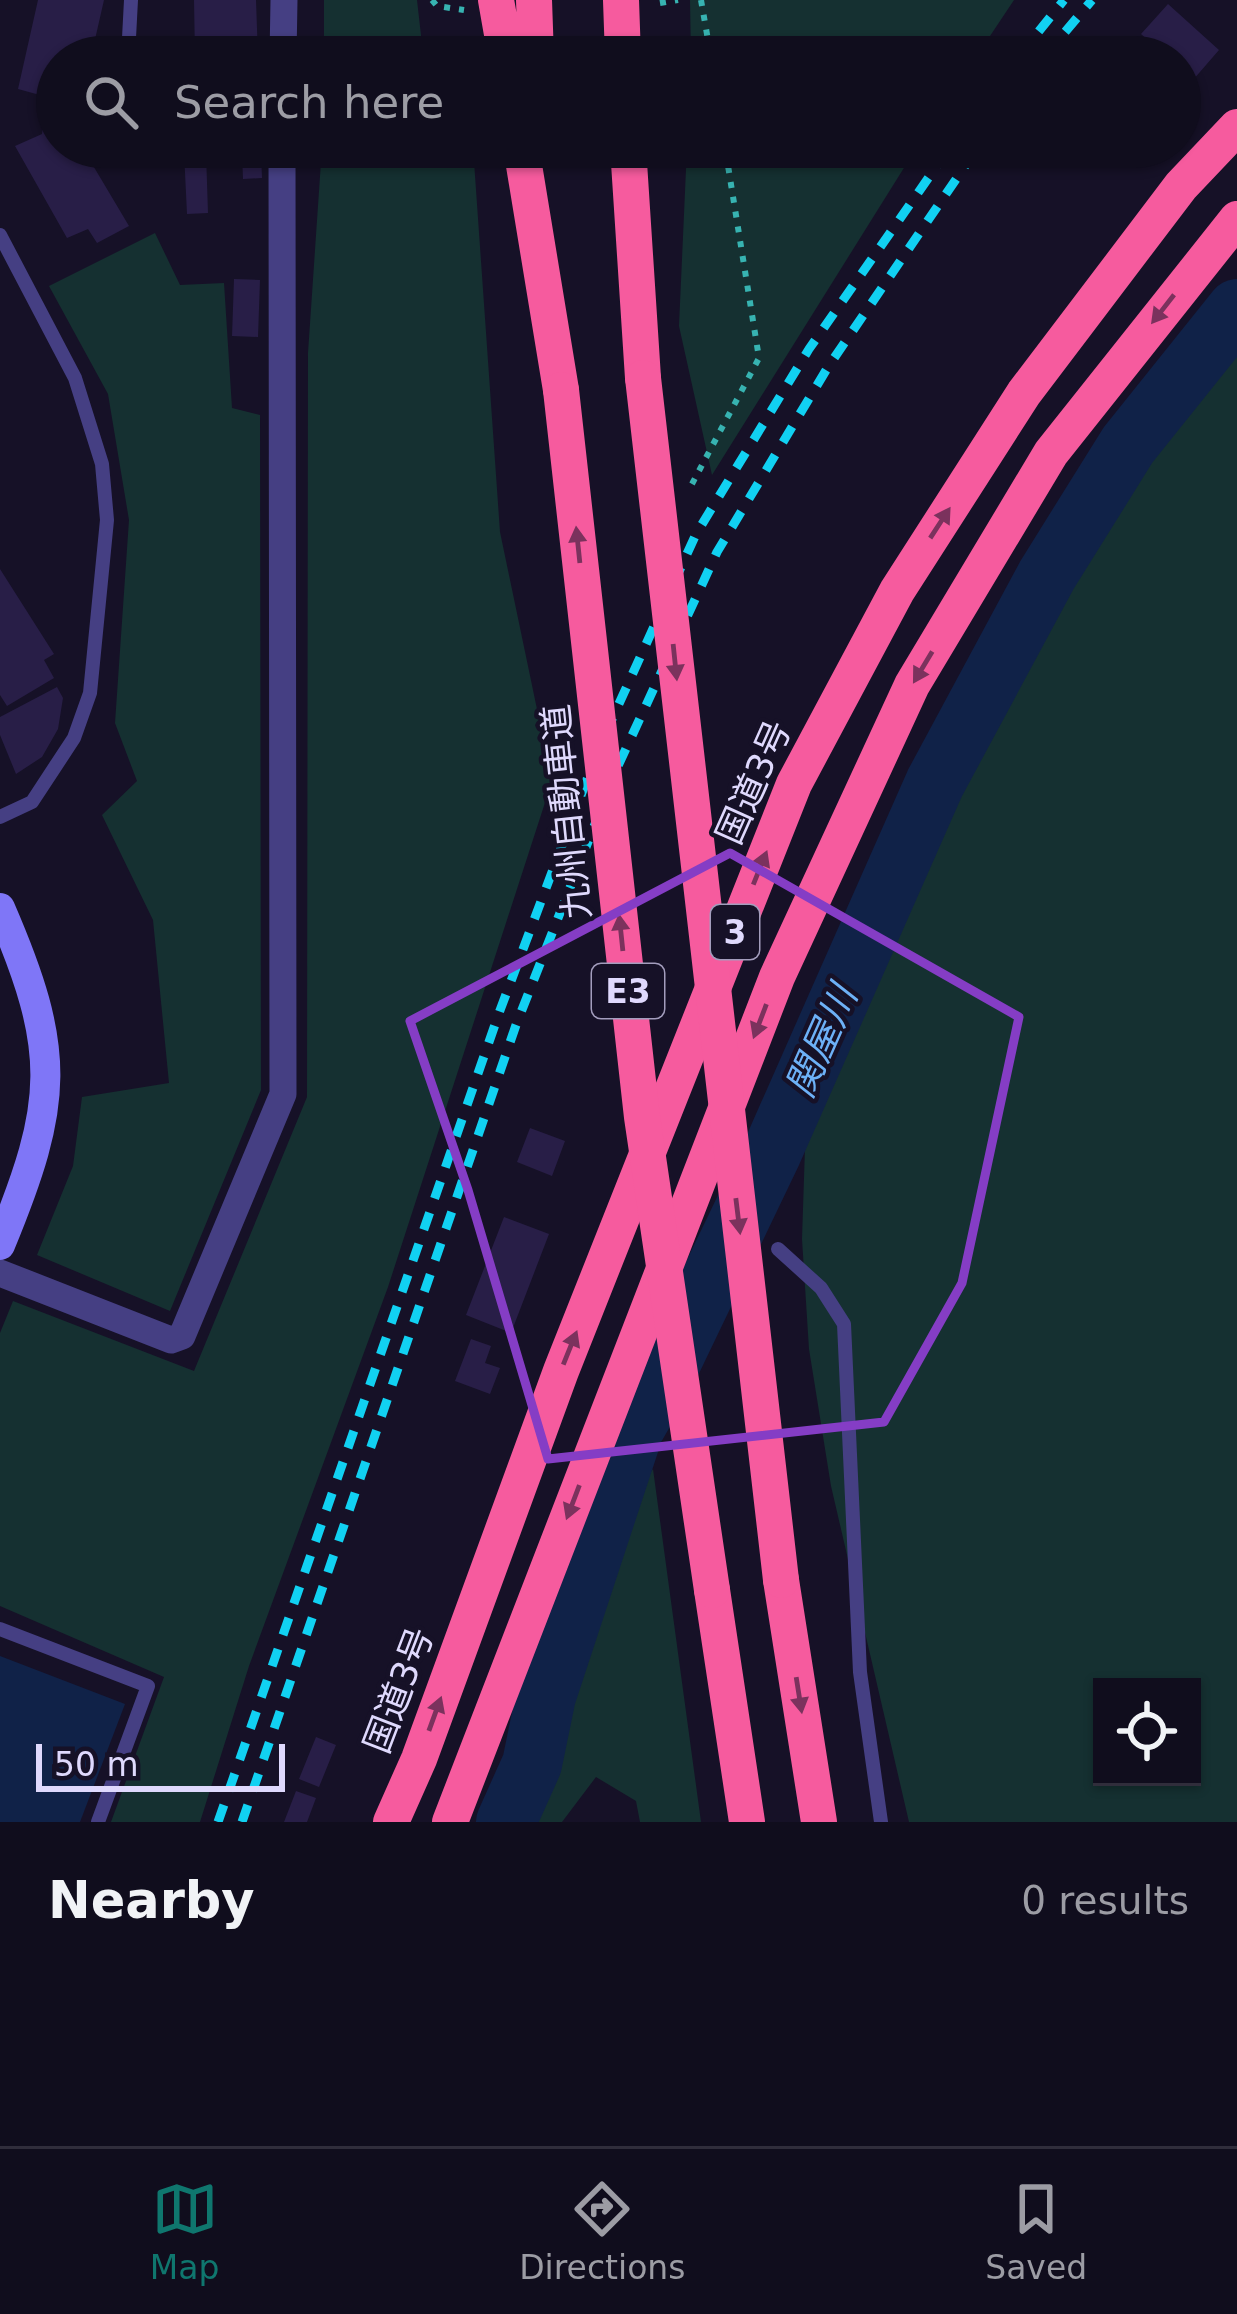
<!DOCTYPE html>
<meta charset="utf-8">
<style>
body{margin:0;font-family:"DejaVu Sans","Noto Sans JP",sans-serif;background:#1e1b2a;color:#f1f3f6}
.controls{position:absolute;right:36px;bottom:36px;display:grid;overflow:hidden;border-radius:0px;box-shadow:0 3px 9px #0004}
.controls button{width:108px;height:108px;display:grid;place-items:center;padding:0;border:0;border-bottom:3px solid #302d3b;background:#100d1d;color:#f1f3f6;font:60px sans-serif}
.scale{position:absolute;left:36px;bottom:30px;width:249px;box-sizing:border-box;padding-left:12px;border:6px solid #dfd9fd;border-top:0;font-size:33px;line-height:42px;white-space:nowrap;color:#dfd9fd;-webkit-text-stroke:9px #161127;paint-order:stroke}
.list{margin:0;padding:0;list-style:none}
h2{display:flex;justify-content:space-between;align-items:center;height:156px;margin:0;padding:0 48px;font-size:51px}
h2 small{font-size:39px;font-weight:400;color:#9c9ca4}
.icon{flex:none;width:66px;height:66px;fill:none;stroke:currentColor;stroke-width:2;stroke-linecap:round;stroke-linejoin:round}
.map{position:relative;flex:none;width:1237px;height:1822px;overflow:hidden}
.search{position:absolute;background:#100d1d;box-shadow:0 3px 9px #0004;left:36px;right:36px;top:36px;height:132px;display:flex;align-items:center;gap:30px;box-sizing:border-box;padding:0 42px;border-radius:66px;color:#9c9ca4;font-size:45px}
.sheet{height:324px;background:#100d1d}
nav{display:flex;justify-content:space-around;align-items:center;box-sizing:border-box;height:168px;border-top:3px solid #302d3b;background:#100d1d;font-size:33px;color:#9c9ca4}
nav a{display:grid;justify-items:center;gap:6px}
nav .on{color:#0f766e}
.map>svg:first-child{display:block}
.green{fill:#153031;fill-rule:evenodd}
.water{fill:#102248}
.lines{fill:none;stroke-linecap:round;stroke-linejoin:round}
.river{stroke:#102248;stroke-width:60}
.building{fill:#281e47}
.path{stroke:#37b3b1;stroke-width:6;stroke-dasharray:6 9;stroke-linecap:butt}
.lane{stroke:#453f83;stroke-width:14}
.street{stroke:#453f83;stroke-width:27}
.secondary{stroke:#7f76f7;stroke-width:30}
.highway{stroke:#f65b9e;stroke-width:36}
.rail{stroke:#11d1f2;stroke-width:9;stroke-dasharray:18 15;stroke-linecap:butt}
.highway-bridge{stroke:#f65b9e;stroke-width:36}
.oneway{fill:#7b325d}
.marked{fill:none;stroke:#853dc5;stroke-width:9;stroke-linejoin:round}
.labels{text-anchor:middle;stroke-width:9;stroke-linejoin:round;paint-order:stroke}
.shield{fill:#161127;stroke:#a39dbd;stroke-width:3}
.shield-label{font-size:33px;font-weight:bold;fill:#dfd9fd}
.street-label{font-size:36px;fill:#dfd9fd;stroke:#161127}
.water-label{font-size:39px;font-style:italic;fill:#6db1f7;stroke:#161127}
</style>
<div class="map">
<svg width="1237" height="1822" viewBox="0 0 1237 1822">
<rect width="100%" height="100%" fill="#161127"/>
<path class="green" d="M324 0H417L422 44 465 43 466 57H324Z
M690 0H1014L976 57H691Z
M322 147H473L500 532 552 781 388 1287 249 1666 200 1822H111L164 1677 0 1606V1333L13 1301 194 1371 307 1097 308 353Z
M687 147H917L712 475 679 326Z
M155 233 180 285 224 283 232 408 260 415 261 1090 170 1311 37 1255 73 1166 82 1097 169 1083 153 920 102 815 137 781 115 723 129 520 108 394 49 286Z
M1237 326V1822H909L831 1486 809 1349 802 1239 806 1117 877 975 966 744 1174 403ZM1102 1687H1192V1777H1102Z
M653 1469 701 1822H640L636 1801 596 1777 562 1822H533L548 1795 564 1695 629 1502Z"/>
<path class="water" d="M0 1656 125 1704 80 1822H0Z"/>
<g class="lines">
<path class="river" d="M506 1822 532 1764 546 1696 634 1429 664 1377 772 1152 935 783 1047 575 1128 445 1237 309"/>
</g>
<path class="building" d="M38 0H104L91 57H57V147H82L129 226 97 243 88 229 67 238 15 146 42 134 47 97 18 89Z
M194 0H256L258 57H195Z
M1168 4 1219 50 1193 80 1180 68V57H1167L1141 34Z
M184 152H206L208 213 187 214Z
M242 153H261L262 178 243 179Z
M234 279 260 280 258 337 232 336Z
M0 569 54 654 44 660 54 678 7 706 0 695Z
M57 687 63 698 58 729 42 757 16 774 0 735V717Z
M530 1128 565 1141 552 1176 517 1162Z
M504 1217 549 1234 511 1333 466 1315Z
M471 1339 491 1346 485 1363 500 1368 490 1394 455 1381Z
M316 1737 336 1745 319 1787 299 1779Z
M296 1791 316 1798 307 1822H284Z"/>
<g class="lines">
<path class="path" d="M432 0 437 6 464 10
M701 0 711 57
M660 3 678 0
M692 484 759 358 725 147"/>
<path class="lane" d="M128 57 131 0
M0 235 75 378 102 464 107 520 90 693 74 738 32 802 0 817
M778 1249 821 1288 844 1324 860 1672 881 1822
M0 1629 148 1686 98 1822"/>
<path class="street" d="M283 57 284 0
M0 1273 171 1340 182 1336 283 1094 282 147"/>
<path class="secondary" d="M0 908C62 1051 59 1102 0 1245"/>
<path class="highway" d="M496 0 506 57
M534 0 536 57
M621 0 623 57
M521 147 561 390
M628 147 643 378
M781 1580 819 1822
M712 1590 747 1822
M391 1822 419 1759 561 1371 794 784 897 591 1024 393 1181 186 1237 127
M450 1822 777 977 912 685 1051 453 1237 219"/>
<path class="rail" d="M1018 57 1064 0
M1044 57 1092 0
M218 1822 499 1013 598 750 696 534 809 349 950 147
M242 1822 516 1025 617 768 717 552 828 367 978 147"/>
<path class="highway-bridge" d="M643 378 781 1580
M561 390 642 1117 712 1590"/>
</g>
<defs><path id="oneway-solid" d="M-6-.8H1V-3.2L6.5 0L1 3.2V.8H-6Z" transform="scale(3)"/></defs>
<g class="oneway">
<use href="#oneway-solid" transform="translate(1163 309) rotate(128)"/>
<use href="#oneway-solid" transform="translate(940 523) rotate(-57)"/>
<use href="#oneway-solid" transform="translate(578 545) rotate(-96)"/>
<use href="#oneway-solid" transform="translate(675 662) rotate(84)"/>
<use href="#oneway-solid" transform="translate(923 667) rotate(121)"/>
<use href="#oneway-solid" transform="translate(760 868) rotate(-68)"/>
<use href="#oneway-solid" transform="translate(621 933) rotate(-96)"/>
<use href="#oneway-solid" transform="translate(760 1021) rotate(111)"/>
<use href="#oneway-solid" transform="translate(738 1216) rotate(83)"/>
<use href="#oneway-solid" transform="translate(570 1348) rotate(-68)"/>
<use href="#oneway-solid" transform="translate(573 1502) rotate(111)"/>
<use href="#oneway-solid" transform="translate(799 1695) rotate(81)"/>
<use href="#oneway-solid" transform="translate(435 1714) rotate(-70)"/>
</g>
<path class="marked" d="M730 853 1019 1017 962 1283 884 1422 548 1459 468 1190 410 1021Z"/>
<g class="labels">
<g class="shield">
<rect x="711" y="905" width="48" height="54" rx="9"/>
<rect x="592" y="964" width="72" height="54" rx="9"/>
</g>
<g class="shield-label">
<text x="735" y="944">3</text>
<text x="628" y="1003">E3</text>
</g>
<g class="street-label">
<text transform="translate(753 782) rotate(-66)" y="13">国道3号</text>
<text transform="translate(566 812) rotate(-96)" y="13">九州自動車道</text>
<text transform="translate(398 1690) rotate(-69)" y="13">国道3号</text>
</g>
<g class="water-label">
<text transform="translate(821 1041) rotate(-66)" y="14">関屋川</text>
</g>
</g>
</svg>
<div class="controls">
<button><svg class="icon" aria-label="locate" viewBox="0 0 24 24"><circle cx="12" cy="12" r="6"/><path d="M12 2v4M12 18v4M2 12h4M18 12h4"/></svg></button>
</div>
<div class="scale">50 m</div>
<div class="search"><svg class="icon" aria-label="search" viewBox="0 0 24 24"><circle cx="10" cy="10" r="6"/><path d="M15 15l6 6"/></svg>Search here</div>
</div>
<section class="sheet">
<h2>Nearby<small>0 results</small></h2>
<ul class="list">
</ul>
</section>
<nav>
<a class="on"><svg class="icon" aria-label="map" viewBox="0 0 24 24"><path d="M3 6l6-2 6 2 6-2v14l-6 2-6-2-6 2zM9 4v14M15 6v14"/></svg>Map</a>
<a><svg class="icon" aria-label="directions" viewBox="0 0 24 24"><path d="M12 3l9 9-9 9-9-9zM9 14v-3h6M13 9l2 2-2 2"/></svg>Directions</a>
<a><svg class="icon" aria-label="saved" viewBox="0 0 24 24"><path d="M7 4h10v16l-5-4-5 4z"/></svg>Saved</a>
</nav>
